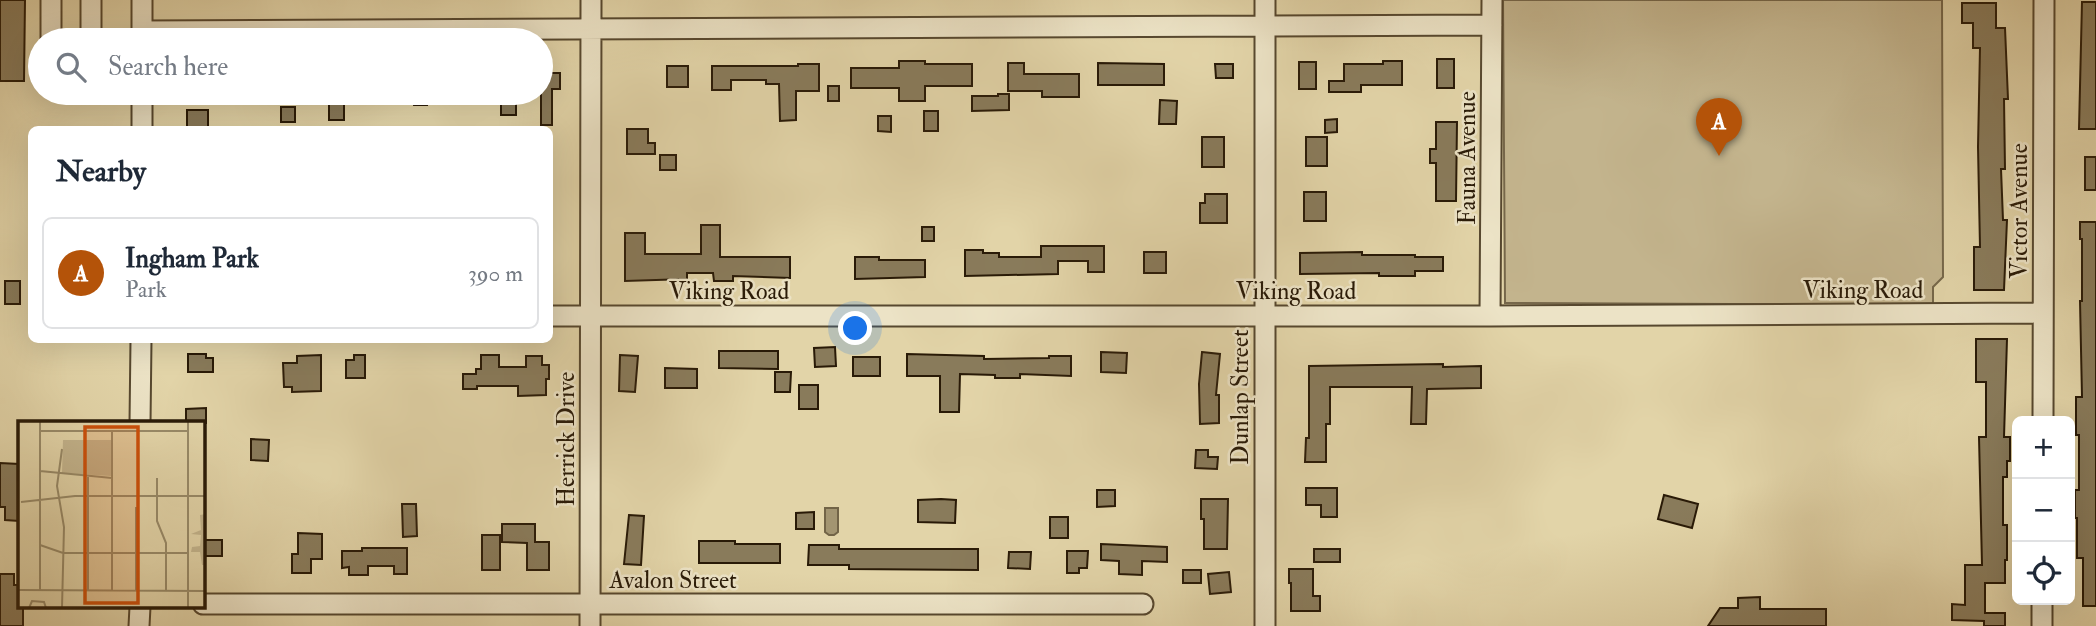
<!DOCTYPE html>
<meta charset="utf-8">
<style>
body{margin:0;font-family:"IM FELL Double Pica",serif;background:#f2f2f3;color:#1f2937}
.controls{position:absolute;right:21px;bottom:21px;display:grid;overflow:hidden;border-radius:10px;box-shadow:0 7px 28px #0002}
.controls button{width:63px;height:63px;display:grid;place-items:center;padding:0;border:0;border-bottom:2px solid #e0e1e3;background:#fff;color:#1f2937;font:35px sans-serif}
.you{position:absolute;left:856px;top:329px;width:24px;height:24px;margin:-18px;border:5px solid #fff;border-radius:50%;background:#1a73e8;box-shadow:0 0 0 10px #1a73e833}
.badge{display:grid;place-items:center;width:46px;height:46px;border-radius:50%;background:#b45309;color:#fff;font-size:23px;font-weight:700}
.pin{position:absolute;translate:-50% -58px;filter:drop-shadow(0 2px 4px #0008)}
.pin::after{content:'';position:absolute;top:37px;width:24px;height:21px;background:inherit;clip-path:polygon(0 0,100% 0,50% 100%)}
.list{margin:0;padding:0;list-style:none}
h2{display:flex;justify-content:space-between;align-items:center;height:91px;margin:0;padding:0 28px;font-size:30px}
h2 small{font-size:23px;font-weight:400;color:#747a83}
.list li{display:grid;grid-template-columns:46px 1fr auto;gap:21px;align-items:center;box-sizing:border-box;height:112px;margin:0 14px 14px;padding:0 14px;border:2px solid #e0e1e3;border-radius:10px}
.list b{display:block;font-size:26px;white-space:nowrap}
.list p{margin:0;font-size:23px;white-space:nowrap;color:#747a83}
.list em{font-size:23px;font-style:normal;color:#747a83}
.icon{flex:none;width:38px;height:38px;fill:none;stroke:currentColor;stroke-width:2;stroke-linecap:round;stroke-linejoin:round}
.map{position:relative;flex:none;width:2096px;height:626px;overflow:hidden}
.search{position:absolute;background:#fff;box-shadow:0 7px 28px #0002;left:28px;top:28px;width:525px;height:77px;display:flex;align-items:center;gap:18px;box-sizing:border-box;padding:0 24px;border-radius:38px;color:#747a83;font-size:26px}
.panel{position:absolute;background:#fff;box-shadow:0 7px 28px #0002;left:28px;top:126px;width:525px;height:217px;border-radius:10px}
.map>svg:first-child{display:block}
.green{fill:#c3b48d;stroke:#76674a;stroke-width:2}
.water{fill:#a39571;stroke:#726447;stroke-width:2}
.building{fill:#897b5b;stroke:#291a07;stroke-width:2}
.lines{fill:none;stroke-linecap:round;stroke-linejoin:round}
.minor-casing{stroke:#57482f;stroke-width:23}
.minor{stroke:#ece3c6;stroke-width:19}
.labels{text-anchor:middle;stroke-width:5;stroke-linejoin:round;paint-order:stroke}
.street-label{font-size:24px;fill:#291a07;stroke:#ece3c6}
.inset-road{fill:none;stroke:#988a68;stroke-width:2}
.view{fill:#cb500b;fill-opacity:0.15;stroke:#cb500b;stroke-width:3.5}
.inset-edge{fill:none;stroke:#291a07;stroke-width:3.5}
</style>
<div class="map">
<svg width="2096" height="626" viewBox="0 0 2096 626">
<rect width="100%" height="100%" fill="#e2d4a8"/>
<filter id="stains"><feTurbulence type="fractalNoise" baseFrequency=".00286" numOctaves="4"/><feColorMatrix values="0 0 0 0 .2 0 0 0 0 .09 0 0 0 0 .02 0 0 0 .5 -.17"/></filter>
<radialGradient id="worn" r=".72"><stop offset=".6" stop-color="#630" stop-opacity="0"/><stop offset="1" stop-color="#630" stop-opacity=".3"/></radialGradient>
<path class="green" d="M1503 0H1942L1943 277 1933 287V305L1505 303Z"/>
<path class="water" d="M825 508H838V532L834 535H829L825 532Z"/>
<path class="building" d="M0 0H25L24 81H0Z
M2082 2H2096V129H2079Z
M1962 3H1996V28H2005L2008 99H2004L2005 169H2001L2003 220H2007L2004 290H1974V247H1980L1978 147 1980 48H1973V23H1962Z
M1437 59H1454V88H1437Z
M899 61H925V64H972V86H925V101H899V88H851V68H899Z
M1383 61H1402V85H1361V92H1329V81H1344V64H1383Z
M1299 62H1316V89H1299Z
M1008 63H1024V74H1079V97H1042V91H1008Z
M1098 63 1164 64V85H1098Z
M798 64H819V91H796V120L780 121 779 84H766V80H731V90H712V66H798Z
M1215 64H1233V78H1216Z
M667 66H688V87H667Z
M541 73H560V89H552V125H541Z
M828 86H839V101H828Z
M329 93H344V120H329Z
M412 93H426L427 105H414Z
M998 94H1009V110L972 111V96H998Z
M501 99H516V115H501Z
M1160 100 1177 101 1176 124H1159Z
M281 107H295V122H281Z
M187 110H208V130H187Z
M924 111H938V131H924Z
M878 116H891V132L878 131Z
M1337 119V132L1325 133V120Z
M1436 122H1457L1456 201H1436V163H1430V149H1436Z
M627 129H648V143H655V154H627Z
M1202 137H1224V167H1202Z
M1306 137H1327V166H1306Z
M660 155H676V170H660Z
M2085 157H2096V190H2085Z
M1304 192H1326V221H1304Z
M1205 194H1227V223H1200V203H1205Z
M2080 222H2096V606H2083V558H2077V518H2075V490H2079V435H2076V397H2082L2080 301H2082V239H2080Z
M701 225H720V257H790V278L733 276V281H714L713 273H687V279L625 281V233H645V254H701Z
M922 227H934V241H922Z
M1041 246H1104V272H1088V261H1058V274L965 276V250H983V253H999V257H1041Z
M1144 252H1166V273H1144Z
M1362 252V255H1415V257H1443V271H1415V276H1379V273L1300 274V253Z
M855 257H879V260H925V277L855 279Z
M5 281H20V304H5Z
M1976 339H2007L2004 437H2010V461H2007V477H2003V525H2007V560H2005V583H1985V613H2005V626H1984V621L1952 620V604L1965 605V565H1982L1979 437H1986V382H1976Z
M835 347 836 366 815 367 814 348Z
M719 351H778V369L719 368Z
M1101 352 1127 353 1126 373 1101 372Z
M1202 352 1220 354 1216 395H1219V423L1200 424 1199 384Z
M188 354H206V358H213V372H188Z
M907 354 984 356V359L1049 358V356H1071V376L1020 374V378H995V375L960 374 959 412H940V376H907Z
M321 355V391L292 392V387H284L283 363H297V356Z
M354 355H365V378H346V360H354Z
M481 355H499V367H526V356H542V365H549V379H546V395L518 396V386H477V389H463V374H476V369H481Z
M620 355 638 356 635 392 619 391Z
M853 357H880V376H853Z
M1443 364V367L1481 366V388L1427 389 1426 424H1411L1412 387H1330V424H1326V462H1305L1306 438H1309V366Z
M665 368 697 369V388H665Z
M775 372H791L790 392H775Z
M799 385H818V409H799Z
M206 408V423H186V409Z
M251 439 269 440 268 461 251 460Z
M1196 450H1208V457H1218L1217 469 1195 468Z
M0 463 19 464V521L5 520V507H0Z
M1306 488H1337V517H1321V505H1306Z
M1097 490H1115V506L1097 507Z
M1664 495 1698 504 1692 528 1658 519Z
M941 499 956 500 955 523 918 522V500Z
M1201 499H1228L1227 549H1204V519H1201Z
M402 504H416L417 536 403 537Z
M814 512V529H796V513Z
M629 515 644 516 641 565 624 564Z
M1050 517H1068V538H1050Z
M502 524H535V542H549V570H527V543L502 542Z
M298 533 322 534V559H311V573H292V554H298Z
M482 535H500V570H482Z
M203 540H222V556H203Z
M699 541H735V544H780V563H699Z
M1101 544 1167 547V562L1142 561V575L1119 574V561L1101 560Z
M809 545H839V549H978V570L849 569V565H808Z
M362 548H407V574H394V566H368V575H349V567L342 568V551H362Z
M1314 549H1340V562H1314Z
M1067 551H1088L1087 568H1079V573H1067Z
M1009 552H1031L1030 569 1008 568Z
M1289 569H1313V596H1320V611H1291V583H1289Z
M1183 570H1201V583H1183Z
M1229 572 1231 592 1210 594 1208 574Z
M0 574H14V585H19V607H23V626H0Z
M1760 597V609H1826V626H1708L1720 608H1738V598Z"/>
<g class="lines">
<defs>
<path id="minor" d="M51 0V40
M91 0V40
M142 0V40
M1265 0V626
M142 31 1492 25
M142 130V93
M550 316H1490L2043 313
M1490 316 1492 0
M2043 421 2044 0
M140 423 141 340
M203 604H1143
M139 626 140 607
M590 626 591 0
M2042 626V600"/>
</defs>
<use href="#minor" class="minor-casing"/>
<use href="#minor" class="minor"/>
</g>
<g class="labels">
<g class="street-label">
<text transform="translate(1467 158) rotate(-90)" y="8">Fauna Avenue</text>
<text transform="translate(2019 211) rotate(-90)" y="8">Victor Avenue</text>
<text x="1863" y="298">Viking Road</text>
<text x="729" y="299">Viking Road</text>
<text x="1296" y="299">Viking Road</text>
<text transform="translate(1240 397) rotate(-90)" y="8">Dunlap Street</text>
<text transform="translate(566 439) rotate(-90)" y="8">Herrick Drive</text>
<text x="673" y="588">Avalon Street</text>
</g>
</g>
<g transform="translate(18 421)">
<rect width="187" height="187" fill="#e2d4a8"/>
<path d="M45 19H93V55L44 52ZM188 93 187 144H184L182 131H173L174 126 182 125 183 114 173 113 183 109 182 94Z" fill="#c3b48d"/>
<path class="inset-road" d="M170 0V187M22 10H170M94 10V170M44 28 39 65 46 106 44 187M22 50 94 57M70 56V170M139 57V100L148 122V170M3 81 57 75H188M118 86V170M22 124 45 132H170M0 146V1M0 169 188 170M22 169V0M11 187 14 180 26 181 28 187"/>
<path class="view" d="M67 6H120V182H67Z"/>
<rect width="187" height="187" class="inset-edge"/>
</g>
<rect width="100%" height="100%" filter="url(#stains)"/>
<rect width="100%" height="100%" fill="url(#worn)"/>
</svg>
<div class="controls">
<button>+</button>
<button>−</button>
<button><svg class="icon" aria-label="locate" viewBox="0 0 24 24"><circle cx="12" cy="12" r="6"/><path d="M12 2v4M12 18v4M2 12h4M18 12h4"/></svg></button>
</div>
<div class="you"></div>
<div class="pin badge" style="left:1719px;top:156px">A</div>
<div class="search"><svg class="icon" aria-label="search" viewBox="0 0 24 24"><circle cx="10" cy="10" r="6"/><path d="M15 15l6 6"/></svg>Search here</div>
<section class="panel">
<h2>Nearby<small></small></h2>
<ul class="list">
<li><span class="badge">A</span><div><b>Ingham Park</b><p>Park</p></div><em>390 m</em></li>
</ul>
</section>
</div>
